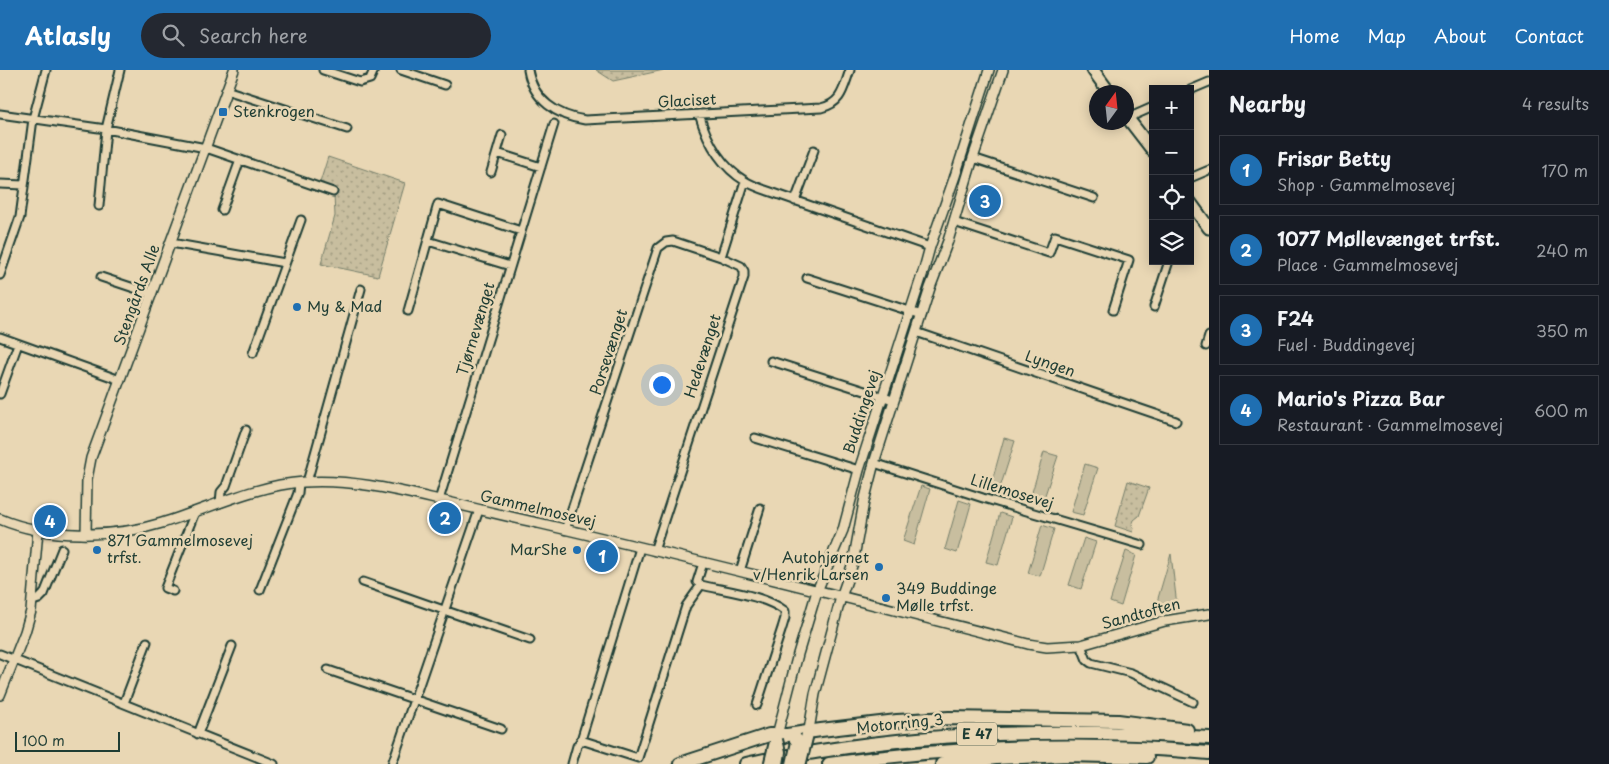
<!DOCTYPE html>
<meta charset="utf-8">
<style>
body{margin:0;font-family:"Playpen Sans",sans-serif;background:#242831;color:#f1f3f6}
.controls{position:absolute;right:15px;top:15px;display:grid;overflow:hidden;border-radius:0px;box-shadow:0 2px 12px #0003}
.controls button{width:45px;height:45px;display:grid;place-items:center;padding:0;border:0;border-bottom:1px solid #363941;background:#171b24;color:#f1f3f6;font:25px sans-serif}
.compass{position:absolute;left:1089px;top:15px;width:45px;height:45px;border-radius:50%;background:#171b24;box-shadow:0 2px 12px #0003;rotate:15deg}
.scale{position:absolute;left:15px;bottom:12px;width:105px;box-sizing:border-box;padding-left:5px;border:2px solid #1f3d34;border-top:0;font-size:14px;line-height:18px;white-space:nowrap;color:#1f3d34;-webkit-text-stroke:4px #e9d7b4;paint-order:stroke}
.you{position:absolute;left:661px;top:314px;width:18px;height:18px;margin:-12px;border:4px solid #fff;border-radius:50%;background:#1a73e8;box-shadow:0 0 0 8px #1a73e833}
.badge{display:grid;place-items:center;width:32px;height:32px;border-radius:50%;background:#1f6fb2;color:#fff;font-size:16px;font-weight:700}
.pin{position:absolute;translate:-50% -50%;border:2px solid #fff;box-shadow:0 1px 5px #0006}
.list{margin:0;padding:0;list-style:none}
h2{display:flex;justify-content:space-between;align-items:center;height:65px;margin:0;padding:0 20px;font-size:21px}
h2 small{font-size:16px;font-weight:400;color:#9ea1a6}
.list li{display:grid;grid-template-columns:32px 1fr auto;gap:15px;align-items:center;box-sizing:border-box;height:70px;margin:0 10px 10px;padding:0 10px;border:1px solid #363941;border-radius:0px}
.list b{display:block;font-size:19px;white-space:nowrap}
.list p{margin:0;font-size:16px;white-space:nowrap;color:#9ea1a6}
.list em{font-size:16px;font-style:normal;color:#9ea1a6}
.icon{flex:none;width:28px;height:28px;fill:none;stroke:currentColor;stroke-width:2;stroke-linecap:round;stroke-linejoin:round}
.map{position:relative;flex:none;width:1209px;height:694px;overflow:hidden}
header{display:flex;align-items:center;gap:30px;box-sizing:border-box;height:70px;padding:0 25px;background:#1f6fb2;color:#fff}
header strong{font-size:24px}
nav{display:flex;gap:28px;margin-inline-start:auto;font-size:18px}
.search{width:350px;height:45px;background:#242831;display:flex;align-items:center;gap:12px;box-sizing:border-box;padding:0 18px;border-radius:28px;color:#9ea1a6;font-size:19px}
main{display:flex}
aside{flex:1;background:#171b24}
.map>svg:first-child{display:block}
.grass{fill:#c8be9f;stroke:#747e6a}
.park{fill:url(#park-dots);stroke:#747e6a}
.lines{fill:none;stroke-linecap:round;stroke-linejoin:round}
.minor-casing{stroke:#1f3d34;stroke-width:11}
.tertiary-casing{stroke:#1f3d34;stroke-width:12}
.primary-casing{stroke:#1f3d34;stroke-width:15}
.motorway-casing{stroke:#1f3d34;stroke-width:16}
.minor{stroke:#e9d7b4;stroke-width:7}
.tertiary{stroke:#e9d7b4;stroke-width:9}
.primary{stroke:#e9d7b4;stroke-width:11}
.motorway{stroke:#e9d7b4;stroke-width:12}
.primary-bridge-casing{stroke:#1f3d34;stroke-width:15;stroke-linecap:butt}
.motorway-bridge-casing{stroke:#1f3d34;stroke-width:16;stroke-linecap:butt}
.primary-bridge{stroke:#e9d7b4;stroke-width:11}
.motorway-bridge{stroke:#e9d7b4;stroke-width:12}
.poi-dot{fill:#1f6fb2;stroke:#e9d7b4;stroke-width:2}
.labels{text-anchor:middle;stroke-width:5;stroke-linejoin:round;paint-order:stroke}
.shield{fill:#e9d7b4;stroke:#5c6b5a;stroke-width:1}
.shield-label{font-size:14px;font-weight:bold;fill:#1f3d34}
.street-label{font-size:15px;fill:#1f3d34;stroke:#e9d7b4}
.poi-label{font-size:15px;fill:#1f3d34;stroke:#e9d7b4;text-anchor:start}
</style>
<header>
<strong>Atlasly</strong>
<div class="search"><svg class="icon" aria-label="search" viewBox="0 0 24 24"><circle cx="10" cy="10" r="6"/><path d="M15 15l6 6"/></svg>Search here</div>
<nav><a>Home</a><a>Map</a><a>About</a><a>Contact</a></nav>
</header>
<main>
<div class="map">
<svg width="1209" height="694" viewBox="0 0 1209 694">
<defs>
<pattern id="park-dots" width="8" height="8" patternUnits="userSpaceOnUse" patternTransform="scale(1.25)"><rect width="8" height="8" fill="#c8be9f"/><path d="M2 2h.1M6 6h.1" fill="none" stroke="#a29c82" stroke-width="1.8" stroke-linecap="round"/></pattern>
</defs>
<rect width="100%" height="100%" fill="#e9d7b4"/>
<filter id="ink" filterUnits="userSpaceOnUse"><feTurbulence type="fractalNoise" baseFrequency=".02" numOctaves="2"/><feDisplacementMap in="SourceGraphic" scale="10" xChannelSelector="R" yChannelSelector="G"/><feConvolveMatrix kernelMatrix="1 2 1 2 8 2 1 2 1" color-interpolation-filters="sRGB"/></filter>
<g filter="url(#ink)">
<path class="grass" d="M1004 368 1015 371 1000 418 991 415Z
M1044 382 1058 386 1042 434 1030 429Z
M1085 394 1098 398 1083 445 1071 442Z
M921 416 930 419 914 475 903 471Z
M959 430 971 434 957 483 945 479Z
M1000 443 1012 447 998 495 986 492Z
M1042 455 1054 459 1040 506 1028 503Z
M1084 468 1096 472 1081 519 1069 515Z
M1126 481 1136 485 1121 536 1110 532Z
M1171 484 1177 536 1154 542Z"/>
<path class="park" d="M596 0H664L613 11Z
M328 87 405 113 378 206 321 194 335 146 334 125 318 119Z
M1128 411 1149 418 1139 446 1134 450 1132 455 1134 458 1133 462 1115 456Z"/>
<g class="lines">
<defs>
<path id="minor" d="M323 0 360 12 370 9 374 0
M401 0 445 15
M528 0C533 30 557 46 585 50L821 38C842 33 843 19 850 0
M226 20 347 59
M1190 20 1209 12
M0 44 106 59 206 78 333 122
M699 44C707 71 720 96 745 111 753 116 762 119 771 122L930 177
M1128 48 1153 37
M497 83 541 97
M973 88 1094 128
M491 102 502 65
M1190 108 1209 100
M0 114 24 115
M795 131 814 80
M99 136 106 59 120 0
M222 140 240 90
M954 152 1049 183 1055 166 1129 190 1113 240
M428 171 510 196
M171 173 285 193
M0 205 20 147 33 49 46 0
M101 207 152 224
M807 208 922 245
M1154 237 1169 191
M408 241 438 134 521 161
M916 262 1176 351
M0 267 120 310
M1206 276 1209 266
M253 283 301 150
M771 291 893 330
M0 324 18 274
M755 368 859 400
M874 393 983 428 1142 475
M307 412 361 219
M439 430 554 54
M220 433 221 422 226 416 246 360
M565 460 658 178 666 172 673 171 721 187
M640 478 581 670 638 688 686 536 701 515
M654 481 744 207V201L741 196 721 187 745 111
M703 493 697 512 701 515C726 521 764 525 785 541V548L782 558 757 635
M740 501 760 438
M363 512 530 570
M260 520 298 423 299 413
M173 521 165 518 195 442
M33 531 39 529 44 524 62 479
M1081 575 1087 590 1091 593 1131 603 1193 632
M0 584 274 694
M328 600 501 659
M124 633 147 572
M198 664 232 576
M392 694 479 440
M572 694 577 676 581 670"/>
<path id="tertiary" d="M0 449C47 469 114 468 162 453 208 439 255 415 304 412 349 409 392 419 435 429 470 437 504 446 538 453 702 491 865 532 1028 574L1047 577 1081 575 1165 551 1209 544
M86 464 87 409 91 388 234 0
M0 625 25 562 31 541 38 460
M808 666 815 624 841 527 853 493 864 432 874 393 930 218 948 171 973 88 1003 0
M776 669 798 584 817 521 843 460 859 400 924 199 930 177 955 106 989 0"/>
<path id="primary" d="M1093 0 1109 22
M1126 46 1153 81
M1190 132 1209 158"/>
<path id="motorway" d="M776 670 787 665 821 660 897 651 949 648 1118 651 1187 660
M680 694 769 665H785
M746 694C771 688 796 685 821 681 950 660 1079 659 1209 668
M829 694C956 676 1081 671 1209 683
M942 694 996 688 1068 685 1147 687"/>
</defs>
<use href="#minor" class="minor-casing"/>
<use href="#tertiary" class="tertiary-casing"/>
<use href="#primary" class="primary-casing"/>
<use href="#motorway" class="motorway-casing"/>
<use href="#minor" class="minor"/>
<use href="#tertiary" class="tertiary"/>
<use href="#primary" class="primary"/>
<use href="#motorway" class="motorway"/>
<defs>
<path id="primary-bridge" d="M770 694 775 674
M800 694 807 666"/>
<path id="motorway-bridge" d="M776 670 779 682 777 694
M793 694 798 672 795 668"/>
</defs>
<use href="#primary-bridge" class="primary-bridge-casing"/>
<use href="#motorway-bridge" class="motorway-bridge-casing"/>
<use href="#primary-bridge" class="primary-bridge"/>
<use href="#motorway-bridge" class="motorway-bridge"/>
</g>
</g>
<g class="poi-dot">
<rect x="218" y="37" width="10" height="10" rx="2.5"/>
<circle cx="297" cy="237" r="5"/>
<circle cx="97" cy="480" r="5"/>
<circle cx="577" cy="480" r="5"/>
<circle cx="879" cy="497" r="5"/>
<circle cx="886" cy="528" r="5"/>
</g>
<g class="labels">
<rect class="shield" x="957" y="652.5" width="40" height="23" rx="4"/>
<g class="shield-label">
<text x="977" y="669">E 47</text>
</g>
<g class="street-label">
<text transform="translate(687 31) rotate(-3)" y="5">Glaciset</text>
<text transform="translate(137 225) rotate(-70)" y="5">Stengårds Alle</text>
<text transform="translate(476 259) rotate(-73)" y="5">Tjørnevænget</text>
<text transform="translate(609 282) rotate(-72)" y="5">Porsevænget</text>
<text transform="translate(703 286) rotate(-72)" y="5">Hedevænget</text>
<text transform="translate(1050 294) rotate(19)" y="5">Lyngen</text>
<text transform="translate(862 342) rotate(-72)" y="5">Buddingevej</text>
<text transform="translate(1012 422) rotate(17)" y="5">Lillemosevej</text>
<text transform="translate(538 439) rotate(13)" y="5">Gammelmosevej</text>
<text transform="translate(1141 544) rotate(-15)" y="5">Sandtoften</text>
<text transform="translate(900 654) rotate(-6)" y="5">Motorring 3</text>
</g>
<g class="poi-label">
<text x="233" y="47">Stenkrogen</text>
<text x="307" y="242">My &amp; Mad</text>
<text x="107" y="476">871 Gammelmosevej<tspan x="107" dy="17">trfst.</tspan></text>
<text x="567" y="485" text-anchor="end">MarShe</text>
<text x="869" y="493" text-anchor="end">Autohjørnet<tspan x="869" dy="17">v/Henrik Larsen</tspan></text>
<text x="896" y="524">349 Buddinge<tspan x="896" dy="17">Mølle trfst.</tspan></text>
</g>
</g>
</svg>
<div class="controls">
<button>+</button>
<button>−</button>
<button><svg class="icon" aria-label="locate" viewBox="0 0 24 24"><circle cx="12" cy="12" r="6"/><path d="M12 2v4M12 18v4M2 12h4M18 12h4"/></svg></button>
<button><svg class="icon" aria-label="layers" viewBox="0 0 24 24"><path d="M12 4l9 5-9 5-9-5zM3 14l9 5 9-5"/></svg></button>
</div>
<svg class="compass" viewBox="-18 -18 36 36"><path d="M0-13l5 13h-10z" fill="#e53935"/><path d="M0 13l5-13h-10z" fill="#9ea1a6"/></svg>
<div class="scale">100 m</div>
<div class="you"></div>
<div class="pin badge" style="left:602px;top:486px">1</div>
<div class="pin badge" style="left:445px;top:448px">2</div>
<div class="pin badge" style="left:985px;top:131px">3</div>
<div class="pin badge" style="left:50px;top:451px">4</div>
</div>
<aside>
<h2>Nearby<small>4 results</small></h2>
<ul class="list">
<li><span class="badge">1</span><div><b>Frisør Betty</b><p>Shop · Gammelmosevej</p></div><em>170 m</em></li>
<li><span class="badge">2</span><div><b>1077 Møllevænget trfst.</b><p>Place · Gammelmosevej</p></div><em>240 m</em></li>
<li><span class="badge">3</span><div><b>F24</b><p>Fuel · Buddingevej</p></div><em>350 m</em></li>
<li><span class="badge">4</span><div><b>Mario's Pizza Bar</b><p>Restaurant · Gammelmosevej</p></div><em>600 m</em></li>
</ul>
</aside>
</main>
